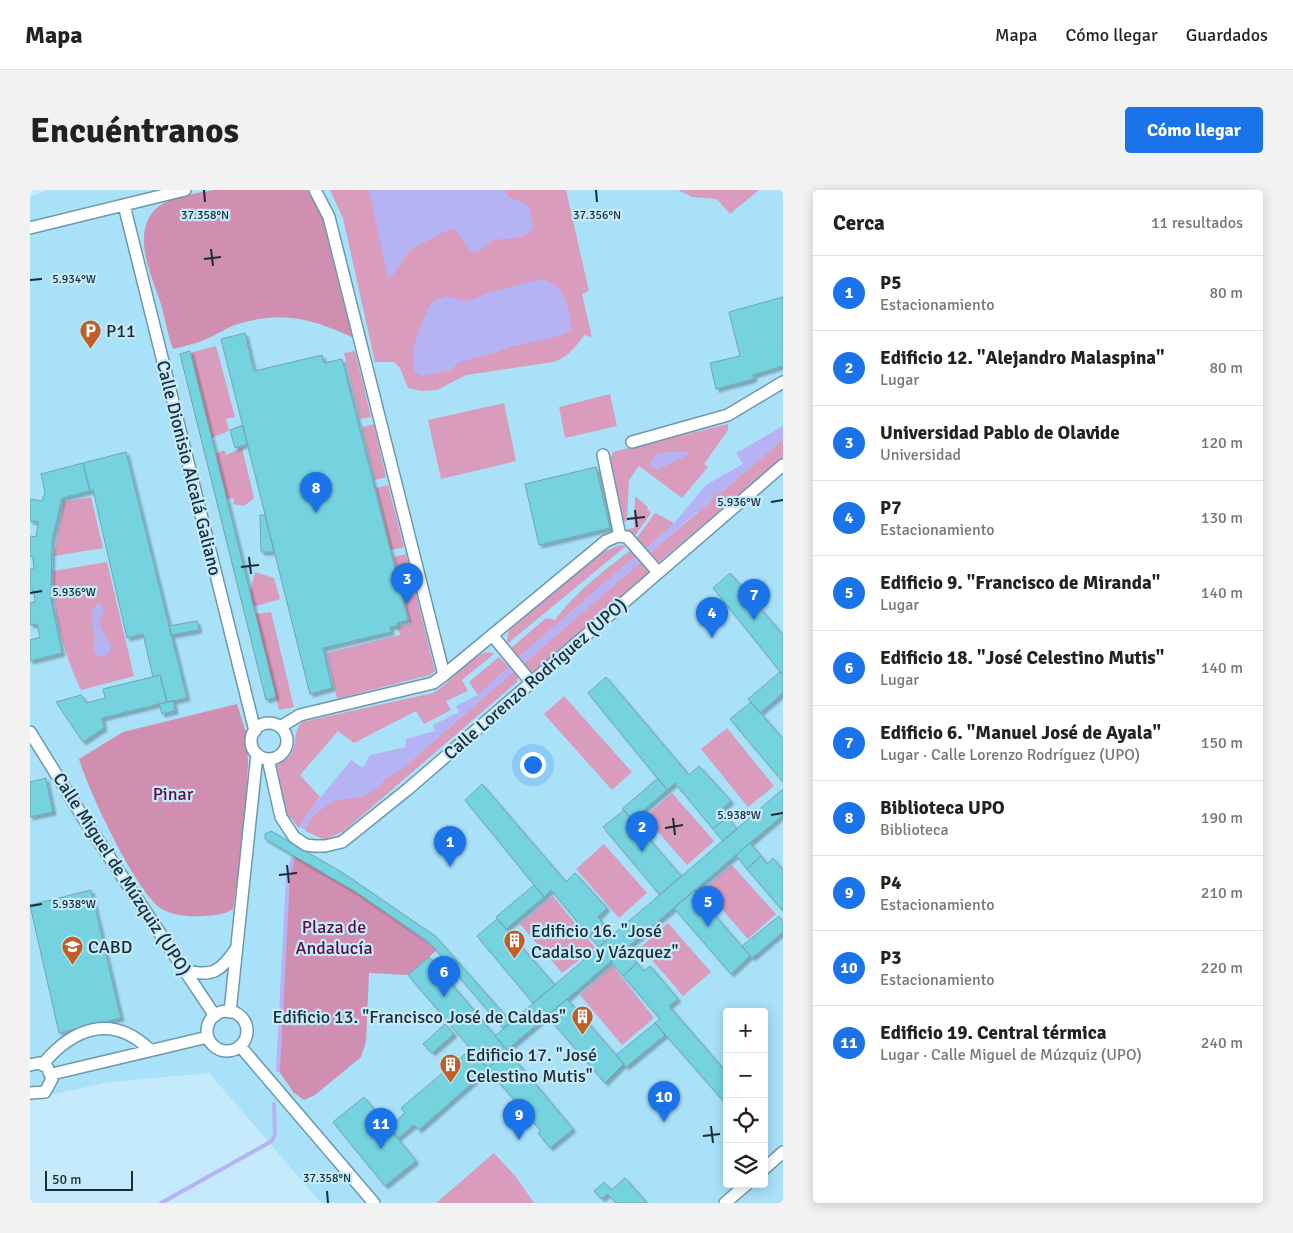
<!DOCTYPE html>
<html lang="es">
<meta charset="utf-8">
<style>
body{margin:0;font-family:Signika,sans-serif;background:#f2f2f2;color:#222}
.controls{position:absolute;right:15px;bottom:15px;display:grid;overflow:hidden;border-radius:5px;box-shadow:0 2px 12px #0003}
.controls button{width:45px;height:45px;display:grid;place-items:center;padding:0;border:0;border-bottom:1px solid #e0e0e0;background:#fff;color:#222;font:25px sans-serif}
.scale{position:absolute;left:15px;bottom:12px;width:88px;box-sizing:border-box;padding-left:5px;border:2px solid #1a2c34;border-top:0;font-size:14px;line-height:18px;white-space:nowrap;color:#1a2c34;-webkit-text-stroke:4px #c5eafb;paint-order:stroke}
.you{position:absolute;left:502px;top:574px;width:18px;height:18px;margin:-12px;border:4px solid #fff;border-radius:50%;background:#1a73e8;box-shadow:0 0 0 8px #1a73e833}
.badge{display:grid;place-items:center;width:32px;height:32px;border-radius:50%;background:#1a73e8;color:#fff;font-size:16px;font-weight:700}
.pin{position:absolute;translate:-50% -41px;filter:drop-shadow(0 1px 2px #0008)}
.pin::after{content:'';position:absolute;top:26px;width:18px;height:15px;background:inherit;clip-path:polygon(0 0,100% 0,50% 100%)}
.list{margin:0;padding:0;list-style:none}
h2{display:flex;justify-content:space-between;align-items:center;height:65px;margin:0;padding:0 20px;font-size:21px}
h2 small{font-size:16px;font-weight:400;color:#767676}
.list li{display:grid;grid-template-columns:32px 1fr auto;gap:15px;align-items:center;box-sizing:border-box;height:75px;padding:0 20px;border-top:1px solid #e0e0e0}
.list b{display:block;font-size:19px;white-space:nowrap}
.list p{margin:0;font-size:16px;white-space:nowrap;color:#767676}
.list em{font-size:16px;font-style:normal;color:#767676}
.icon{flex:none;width:28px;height:28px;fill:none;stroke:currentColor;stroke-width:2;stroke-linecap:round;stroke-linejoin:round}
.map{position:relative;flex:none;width:753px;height:1013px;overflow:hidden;border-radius:5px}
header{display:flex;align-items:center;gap:30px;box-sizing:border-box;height:70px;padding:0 25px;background:#fff;border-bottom:1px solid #e0e0e0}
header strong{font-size:24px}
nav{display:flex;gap:28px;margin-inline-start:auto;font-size:18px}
.intro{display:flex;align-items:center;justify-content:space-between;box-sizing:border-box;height:120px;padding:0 30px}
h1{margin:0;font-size:35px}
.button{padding:12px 22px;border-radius:5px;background:#1a73e8;color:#fff;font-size:18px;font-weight:700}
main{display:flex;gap:30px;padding:0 30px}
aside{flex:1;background:#fff;border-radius:5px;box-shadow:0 2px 12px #0003}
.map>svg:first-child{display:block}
.built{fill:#a9e1f9;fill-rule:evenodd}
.green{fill:#da9cbc}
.forest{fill:#d08eb1}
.water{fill:#b6b3f4}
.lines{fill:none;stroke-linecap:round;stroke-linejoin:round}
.stream{stroke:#b6b3f4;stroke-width:4}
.building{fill:#74d3e0;stroke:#72a6ae;filter:url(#shadow)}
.minor-casing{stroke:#6d99ac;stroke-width:14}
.minor{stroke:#fff;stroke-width:11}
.ticks{fill:none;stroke:#1a2c34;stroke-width:2}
.labels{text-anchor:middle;stroke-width:4.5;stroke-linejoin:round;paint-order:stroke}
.poi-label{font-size:18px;fill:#1a2c34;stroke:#c5eafb;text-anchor:start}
.street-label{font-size:18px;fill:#1a2c34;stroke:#c5eafb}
.park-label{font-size:18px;fill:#5d0e41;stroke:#c5eafb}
.ticks-label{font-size:12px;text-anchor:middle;fill:#1a2c34;stroke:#c5eafb;stroke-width:4.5;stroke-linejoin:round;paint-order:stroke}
</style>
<header>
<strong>Mapa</strong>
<nav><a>Mapa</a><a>Cómo llegar</a><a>Guardados</a></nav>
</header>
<div class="intro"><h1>Encuéntranos</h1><a class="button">Cómo llegar</a></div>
<main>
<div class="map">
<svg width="753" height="1013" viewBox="0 0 753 1013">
<defs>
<filter id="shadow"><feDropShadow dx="3" dy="3" stdDeviation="1" flood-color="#0004"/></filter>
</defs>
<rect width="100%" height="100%" fill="#c5eafb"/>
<path class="built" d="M18 0H753V1013H291L179 883 80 892 5 908 0 911V7ZM697 822H734V994H697Z"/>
<path class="green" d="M300 0H536L559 101 552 104 562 147 554 145C545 158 538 167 523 172L436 185 407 200 391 201 378 198 370 178 364 172H345L313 28Z
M648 0H729L700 24 687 9 662 7Z
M186 156 205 227 196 229 199 241 181 248 160 163Z
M325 161 341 227 330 229 314 163Z
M580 204 587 236 535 248 529 217Z
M474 213 486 271 411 289 398 230Z
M344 234 356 287 345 290 332 237Z
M698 234V240L674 274 678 277 652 308 609 276 599 290 597 331 593 332 580 268 583 262Z
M753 249V268L628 373 620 363 668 322 685 304 692 302Z
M212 258 224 308 214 316 203 314 204 308 196 309 185 264 194 260 196 265Z
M358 295 374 357 361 360 346 298Z
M605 306 618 317 617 319 621 323 604 347 597 339 604 338Z
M61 307 73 358 24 366 34 312Z
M625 323 644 333 616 359 606 349Z
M591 355 596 356 477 454 478 443 486 432C513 410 559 363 591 355Z
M602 359 607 365 489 467 481 458 516 428 525 430C546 401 574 381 602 359Z
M376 364 405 481 400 485 307 509 297 463 370 445 368 437 380 434 364 367Z
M612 371 619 381 617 385 502 483 494 473Z
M77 372 104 486 51 500C35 466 21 419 24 381Z
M225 382 244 388 250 409 223 417 220 402Z
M241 422 264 517 249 520 225 424Z
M458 462 464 464 432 490 438 501 416 511 421 520 394 534 386 521 324 553 308 541 270 585 290 607 269 638 261 628 256 629 245 577C249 573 255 571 259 567 268 556 262 543 272 532L403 503C419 495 443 463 458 462Z
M469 467 479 477 448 505 439 492Z
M485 480 488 486 487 492 314 641 295 650 275 641 279 630 288 621 305 610 334 606 350 596 354 589 373 578Z
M534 506 602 582 582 600 514 524Z
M697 538 744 596 718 617 671 559Z
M642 603 684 651 657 675 615 627Z
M574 654 617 703 589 728 546 679Z
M702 675 746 724 718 749 674 699Z
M523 706 565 758 532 783 490 734Z
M638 733 681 782 653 806 611 757Z
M583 776 624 828 592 855 550 805Z
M464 963 486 987 504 1013H406Z"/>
<path class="forest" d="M183 0H277C307 42 312 99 324 148 283 129 253 120 208 134 197 137 187 145 176 149 166 154 154 156 143 159 137 143 135 127 130 111 121 85 100 40 128 17 142 6 166 4 183 0Z
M207 514 217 546 218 574 214 639 203 719C194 725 185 725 174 726 161 727 144 726 132 719 107 704 58 600 49 569L93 542Z
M264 665 326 702 370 732 407 760 378 785 339 783 336 852 331 867 285 905 274 910 264 903 248 880 258 688Z"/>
<path class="water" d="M339 0H475L478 7 495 13 500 19 503 39 491 47 463 50 447 63 442 62 424 39 418 40 380 60 361 87 358 88Z
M507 90C535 89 540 119 541 140L529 146 479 157 464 163 429 172 422 179 412 182 393 186 385 183C378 159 392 133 402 111L417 106 436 111 442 110 460 102Z
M753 236V249L692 302 685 304 679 315 668 321 620 363 616 359 646 331 676 295 713 274 706 263Z
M658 261 659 264 627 280 618 274 628 263Z
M607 365 612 371 494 473 489 467Z
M68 413H71L74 422C61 434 78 447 81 456L80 462 74 467 68 466 63 460 65 444 63 441 62 421Z
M481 475 485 480 373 578 354 589 351 596 334 606 305 610 288 621 279 630 275 640 270 637 277 624 321 570 333 578 340 565 376 557V549L405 541 403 535 429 522 426 516 449 504Z"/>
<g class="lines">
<path class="stream" d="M248 880 258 688 263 668
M131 1013 242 951 245 944 244 914"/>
</g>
<path class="building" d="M753 107V176L723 185 724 189 686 199 680 173 710 166 699 122Z
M215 143 224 181 292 165 294 173 312 169 378 430 367 433V436L360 437 361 442 293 458 302 498 280 504 191 149Z
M160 161 246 507 236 510 150 164Z
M213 235 217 254 205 258 200 240Z
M96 262 157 508 137 512 130 485 123 487 113 444 97 448 63 300 60 301 53 273Z
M53 273 60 301 32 308 22 350 21 410 32 463 0 471V450L10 447 7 434 0 435V413L5 412 4 400H0V379H4L3 367 0 366V346L6 347 8 332 0 331V309L12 311 15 302 11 284Z
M566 277 580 338 509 355 495 294Z
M230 325H235L244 362H231Z
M700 383 753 445V485L683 398Z
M167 431 169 440 141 445 139 436Z
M750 482 753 485V503L730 523 718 509Z
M130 485 137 512 72 528 74 538 53 552 26 512 51 505 56 513 75 508 73 499Z
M576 487 659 585 669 576 701 611 692 619 697 627 683 639 645 593 637 600 558 503Z
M143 511 145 521 132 524 129 514Z
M721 512 753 549V592L700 529Z
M16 588 23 622 0 627V592Z
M628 588 637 600 602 630 592 619Z
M452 594 536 692 545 683 577 718 568 727 573 734 559 746 521 700 514 707 435 610Z
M753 599V625L477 860 465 846Z
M594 620 651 686 630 705 573 637Z
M697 627 707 639 693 651 683 639Z
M241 641 313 683 405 746 481 832 473 838 400 753 326 702 235 649V644Z
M720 653 731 666 717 679 706 665Z
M731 666 737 674 743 668 753 680V721L717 679Z
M504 695 514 707 476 739 466 727Z
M61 700 91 828 29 843 0 715Z
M664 701 720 766 701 784 644 718Z
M749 726 753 731V742L722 768 712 756Z
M467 729 525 795 503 813 447 746Z
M573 734 582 745 569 757 559 746Z
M595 760 607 773 593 786 581 772Z
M399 767 477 860 458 879 378 785Z
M607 773 614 781 620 776 648 809 639 816 697 883V915L625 833 630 829 593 786Z
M537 809 594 874 575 893 517 826Z
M625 833 635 845 596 877 586 865Z
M415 834 424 844 402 863 393 854Z
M441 859 458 879 389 940 384 935 368 948 359 937 375 923 371 918Z
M477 860 543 939 520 958 508 943 511 941 466 889 463 891 455 881Z
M334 907 386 971 355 996 303 932Z
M595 988 617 1013H586L578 1004 572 1009 564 1001 574 992 581 1000Z"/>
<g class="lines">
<defs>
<path id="minor" d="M94 15 225 541
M0 38 155 0
M602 252 698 225 753 192
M573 265 590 346
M462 445 501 492
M414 485 576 351 588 346 597 347 628 382
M221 551a18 18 0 1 1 36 0a18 18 0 1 1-36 0Z
M250 537 270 525 403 493 414 485 299 27 285 0
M0 542 54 629 185 826
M238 569 251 627 264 647 276 655 285 656H295L312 652 378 599 753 275
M155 780C182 788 191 781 206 759
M177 841a20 20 0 1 1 40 0a20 20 0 1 1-40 0Z
M200 822 227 564
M210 856 344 1013
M13 874C43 838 82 823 120 860
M0 875 9 873 17 877 22 889 15 902 0 903
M22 884 178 847
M734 979 753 962
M695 1013 717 994"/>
</defs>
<use href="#minor" class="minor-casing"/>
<use href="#minor" class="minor"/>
</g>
<path class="ticks" d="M174 0 175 12M566 0 567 12M181 59 183 76M174 69 191 67M0 90 12 89M741 312 753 310M605 320 607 337M597 329 615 327M219 367 221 384M211 377 229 375M0 403 12 401M741 625 753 623M643 628 645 645M635 638 653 635M257 675 259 693M249 685 267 683M0 716 12 714M681 936 683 953M673 946 690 944M297 1001 298 1013"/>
<defs>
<symbol id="parking-pin" viewBox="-11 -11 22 30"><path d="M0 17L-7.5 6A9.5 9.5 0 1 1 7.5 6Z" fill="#c15e25" stroke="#c5eafb"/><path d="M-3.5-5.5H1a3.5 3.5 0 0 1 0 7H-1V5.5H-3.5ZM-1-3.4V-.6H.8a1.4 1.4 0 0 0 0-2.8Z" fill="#fff"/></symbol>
<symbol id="building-pin" viewBox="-11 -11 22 30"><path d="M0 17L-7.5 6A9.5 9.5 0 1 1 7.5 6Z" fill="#c15e25" stroke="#c5eafb"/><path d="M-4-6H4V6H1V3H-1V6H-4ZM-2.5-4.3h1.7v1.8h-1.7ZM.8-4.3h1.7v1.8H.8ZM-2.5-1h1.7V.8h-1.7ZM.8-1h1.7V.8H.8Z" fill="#fff"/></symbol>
<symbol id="school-pin" viewBox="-11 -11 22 30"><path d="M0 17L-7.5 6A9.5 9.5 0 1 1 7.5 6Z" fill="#c15e25" stroke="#c5eafb"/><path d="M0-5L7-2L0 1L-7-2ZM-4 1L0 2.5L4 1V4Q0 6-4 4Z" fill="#fff"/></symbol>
</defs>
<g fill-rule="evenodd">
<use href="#parking-pin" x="48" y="128" width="25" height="34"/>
<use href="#building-pin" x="472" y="738" width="25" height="34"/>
<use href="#school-pin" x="30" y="744" width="25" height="34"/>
<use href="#building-pin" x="540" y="814" width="25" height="34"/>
<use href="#building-pin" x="408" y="862" width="25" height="34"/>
</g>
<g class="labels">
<g class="poi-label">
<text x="76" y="147">P11</text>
<text x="501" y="747">Edificio 16. "José<tspan x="501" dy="21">Cadalso y Vázquez"</tspan></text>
<text x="58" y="763">CABD</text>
<text x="536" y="833" text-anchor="end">Edificio 13. "Francisco José de Caldas"</text>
<text x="436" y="871">Edificio 17. "José<tspan x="436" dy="21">Celestino Mutis"</tspan></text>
</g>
<g class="street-label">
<text transform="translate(159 278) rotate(76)" y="6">Calle Dionisio Alcalá Galiano</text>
<text transform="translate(505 489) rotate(-41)" y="6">Calle Lorenzo Rodríguez (UPO)</text>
<text transform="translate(92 684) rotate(57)" y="6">Calle Miguel de Múzquiz (UPO)</text>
</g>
<g class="park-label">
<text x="143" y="610">Pinar</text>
<text x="304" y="743">Plaza de<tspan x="304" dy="21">Andalucía</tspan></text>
</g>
</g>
<g class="ticks-label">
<text x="175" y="29">37.358°N</text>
<text x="567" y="29">37.356°N</text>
<text x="44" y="93">5.934°W</text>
<text x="709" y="316">5.936°W</text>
<text x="44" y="406">5.936°W</text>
<text x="709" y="629">5.938°W</text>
<text x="44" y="718">5.938°W</text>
<text x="297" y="992">37.358°N</text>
</g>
</svg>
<div class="controls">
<button>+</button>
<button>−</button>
<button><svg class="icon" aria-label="locate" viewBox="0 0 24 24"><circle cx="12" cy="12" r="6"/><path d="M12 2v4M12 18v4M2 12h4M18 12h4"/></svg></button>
<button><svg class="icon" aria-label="layers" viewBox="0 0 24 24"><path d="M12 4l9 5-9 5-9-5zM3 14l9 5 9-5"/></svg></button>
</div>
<div class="scale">50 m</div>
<div class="you"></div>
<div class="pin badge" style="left:420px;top:677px">1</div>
<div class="pin badge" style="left:612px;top:662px">2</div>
<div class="pin badge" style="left:377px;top:414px">3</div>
<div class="pin badge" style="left:682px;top:448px">4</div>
<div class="pin badge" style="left:678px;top:737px">5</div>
<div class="pin badge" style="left:414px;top:807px">6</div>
<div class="pin badge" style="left:724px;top:430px">7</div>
<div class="pin badge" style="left:286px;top:323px">8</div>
<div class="pin badge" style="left:489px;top:950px">9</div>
<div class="pin badge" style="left:634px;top:932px">10</div>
<div class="pin badge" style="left:351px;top:959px">11</div>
</div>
<aside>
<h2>Cerca<small>11 resultados</small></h2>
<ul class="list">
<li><span class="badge">1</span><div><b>P5</b><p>Estacionamiento</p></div><em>80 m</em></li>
<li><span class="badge">2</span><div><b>Edificio 12. &quot;Alejandro Malaspina&quot;</b><p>Lugar</p></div><em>80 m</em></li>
<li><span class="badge">3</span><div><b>Universidad Pablo de Olavide</b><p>Universidad</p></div><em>120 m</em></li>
<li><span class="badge">4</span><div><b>P7</b><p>Estacionamiento</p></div><em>130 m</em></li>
<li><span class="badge">5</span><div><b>Edificio 9. &quot;Francisco de Miranda&quot;</b><p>Lugar</p></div><em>140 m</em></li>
<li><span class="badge">6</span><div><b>Edificio 18. &quot;José Celestino Mutis&quot;</b><p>Lugar</p></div><em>140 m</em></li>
<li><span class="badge">7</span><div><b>Edificio 6. &quot;Manuel José de Ayala&quot;</b><p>Lugar · Calle Lorenzo Rodríguez (UPO)</p></div><em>150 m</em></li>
<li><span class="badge">8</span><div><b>Biblioteca UPO</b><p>Biblioteca</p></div><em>190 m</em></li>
<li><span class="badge">9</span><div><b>P4</b><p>Estacionamiento</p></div><em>210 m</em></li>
<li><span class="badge">10</span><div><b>P3</b><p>Estacionamiento</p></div><em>220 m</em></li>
<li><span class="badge">11</span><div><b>Edificio 19. Central térmica</b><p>Lugar · Calle Miguel de Múzquiz (UPO)</p></div><em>240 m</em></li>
</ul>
</aside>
</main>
